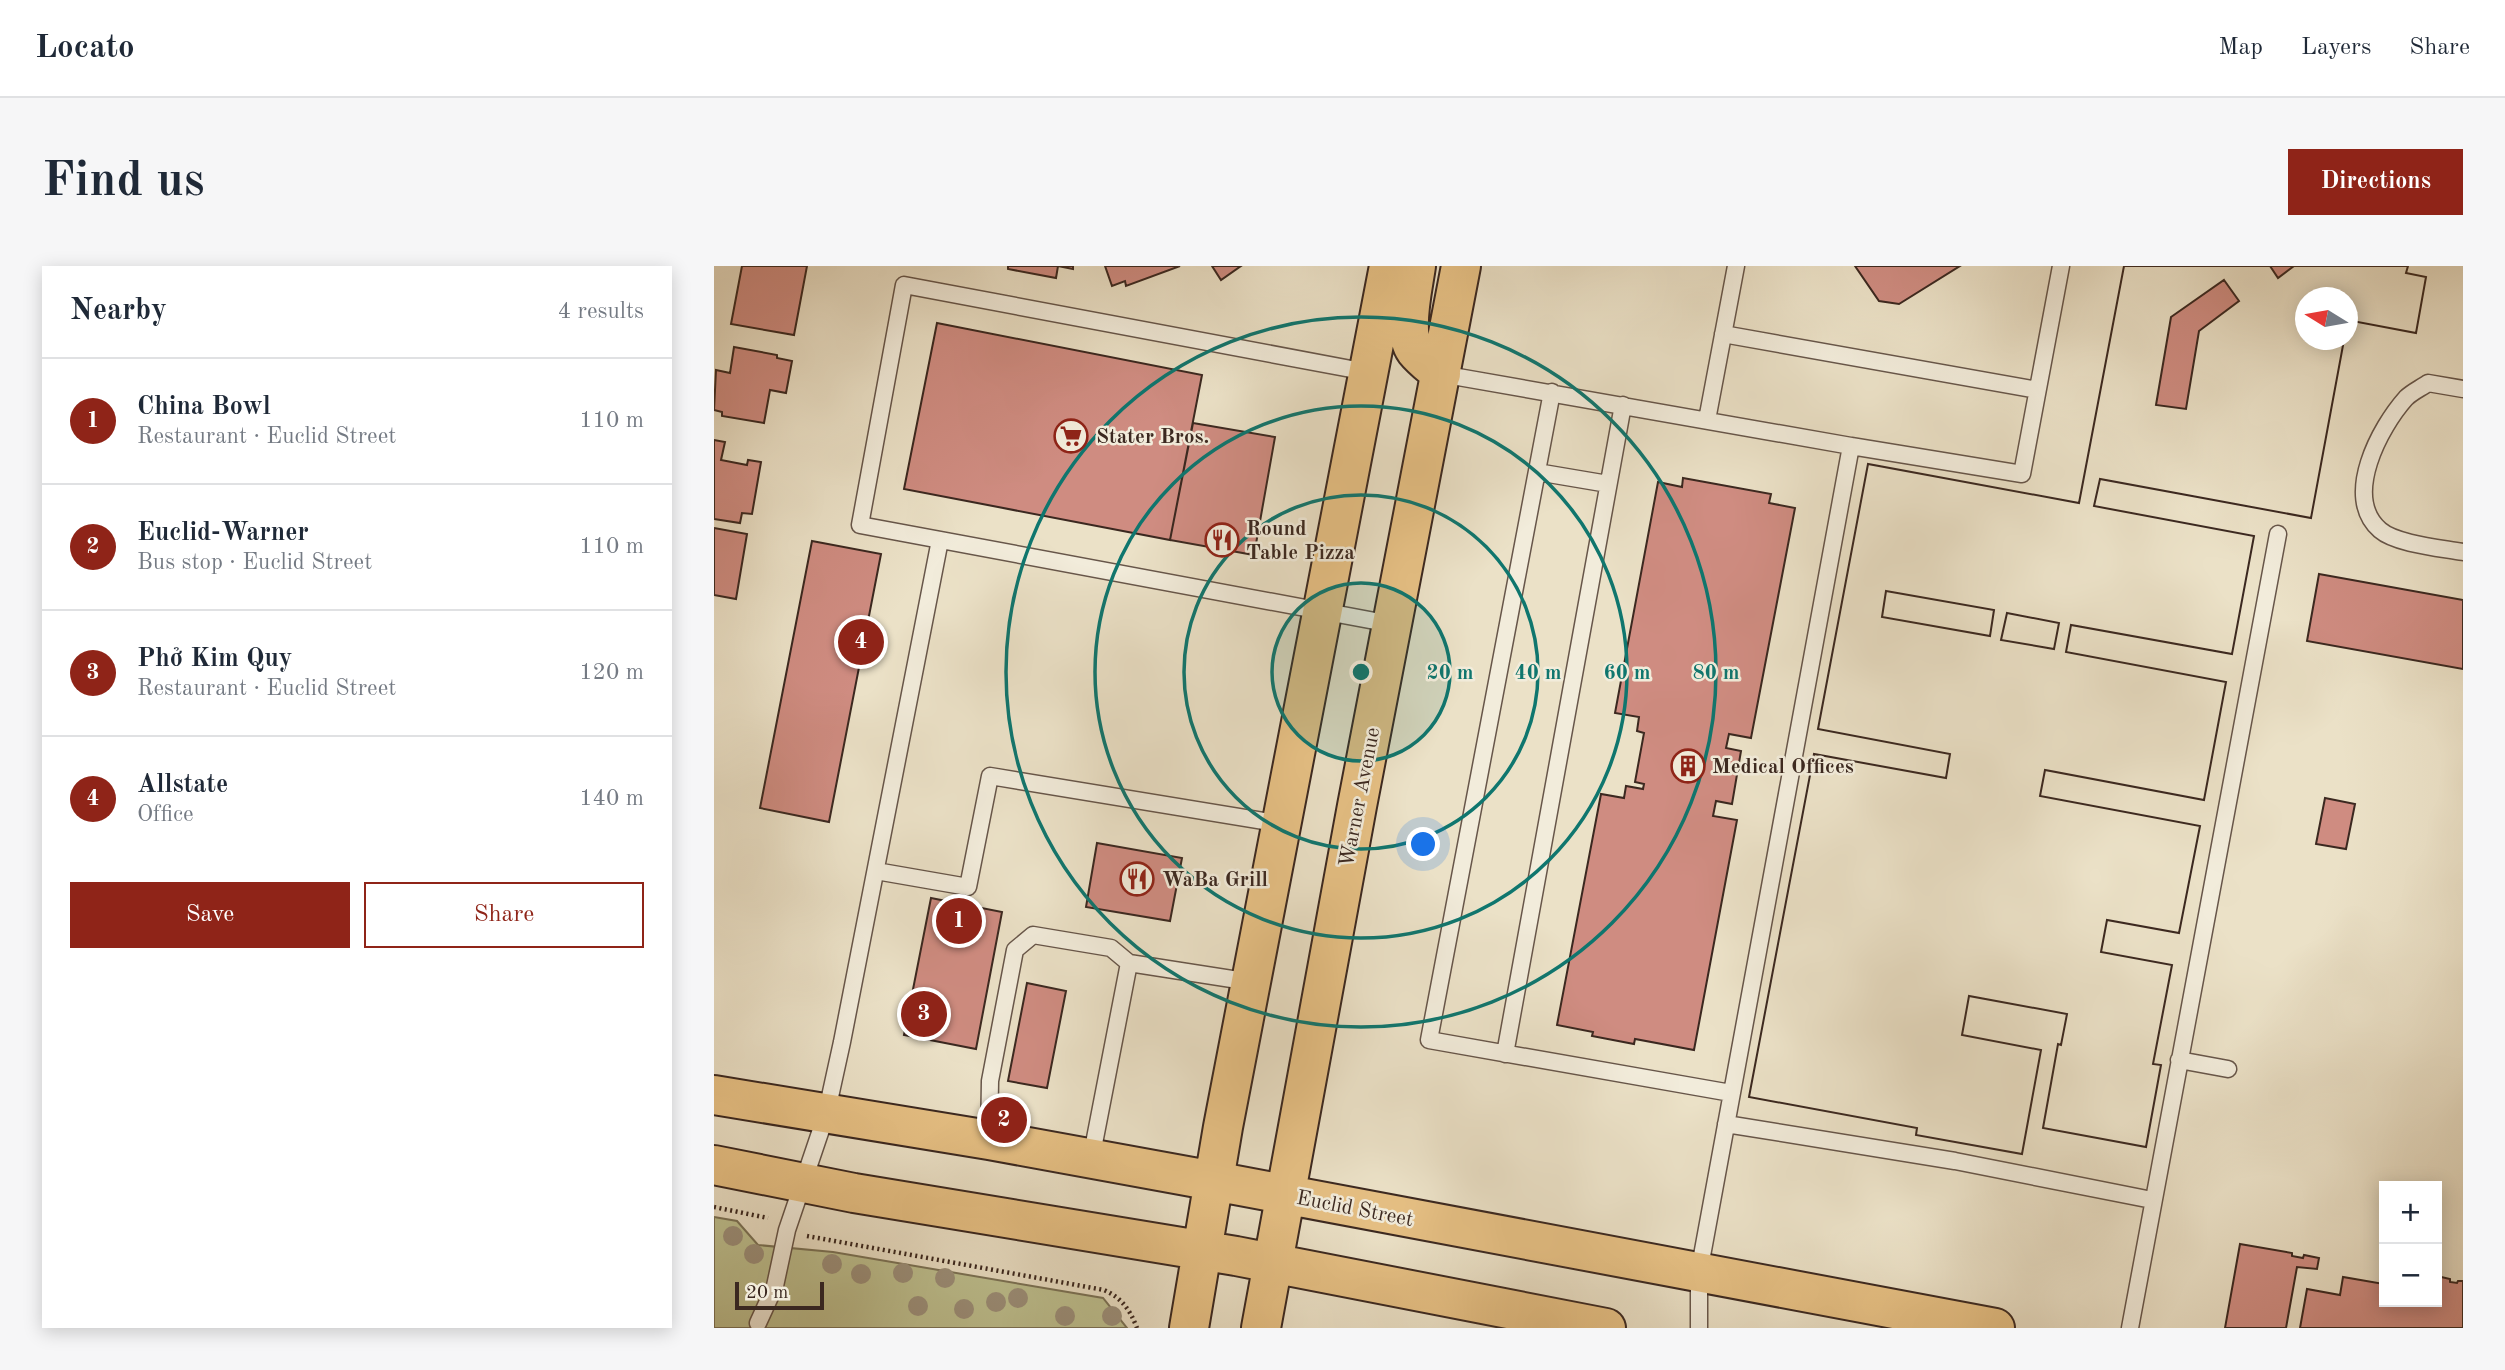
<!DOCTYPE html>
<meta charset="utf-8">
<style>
body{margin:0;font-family:"Old Standard TT",serif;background:#f6f6f7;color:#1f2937}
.controls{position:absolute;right:21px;bottom:21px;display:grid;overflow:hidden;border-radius:0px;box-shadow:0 4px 18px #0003}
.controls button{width:63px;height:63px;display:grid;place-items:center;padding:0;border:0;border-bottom:2px solid #e0e1e3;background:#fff;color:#1f2937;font:35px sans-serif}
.compass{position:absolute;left:1581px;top:21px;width:63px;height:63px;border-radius:50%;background:#fff;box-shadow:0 4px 18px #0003;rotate:281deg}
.scale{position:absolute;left:21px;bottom:18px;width:89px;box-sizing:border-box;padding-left:7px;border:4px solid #3b2820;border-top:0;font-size:19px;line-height:24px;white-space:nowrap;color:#3b2820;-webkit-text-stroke:5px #f2ecdb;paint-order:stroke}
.you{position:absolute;left:710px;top:579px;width:24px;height:24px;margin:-18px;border:5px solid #fff;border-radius:50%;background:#1a73e8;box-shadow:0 0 0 10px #1a73e833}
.badge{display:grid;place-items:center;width:46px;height:46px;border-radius:50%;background:#8f2418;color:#fff;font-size:23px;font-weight:700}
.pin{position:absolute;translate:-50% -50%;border:4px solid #fff;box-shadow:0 2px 7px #0006}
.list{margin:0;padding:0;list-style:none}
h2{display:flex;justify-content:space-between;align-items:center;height:91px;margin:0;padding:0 28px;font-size:30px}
h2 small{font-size:23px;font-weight:400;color:#747a83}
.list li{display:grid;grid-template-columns:46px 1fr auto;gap:21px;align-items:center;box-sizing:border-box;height:126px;padding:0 28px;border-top:2px solid #e0e1e3}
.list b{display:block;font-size:26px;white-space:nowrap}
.list p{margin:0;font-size:23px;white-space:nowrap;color:#747a83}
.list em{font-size:23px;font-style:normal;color:#747a83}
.actions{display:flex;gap:14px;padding:21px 28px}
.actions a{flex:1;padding:16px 0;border:2px solid #8f2418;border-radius:0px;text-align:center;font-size:24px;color:#8f2418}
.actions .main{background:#8f2418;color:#fff}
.map{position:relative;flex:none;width:1749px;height:1062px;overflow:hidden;border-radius:0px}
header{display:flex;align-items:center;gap:42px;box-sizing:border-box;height:98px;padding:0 35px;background:#fff;border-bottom:2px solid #e0e1e3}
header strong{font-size:33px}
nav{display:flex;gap:38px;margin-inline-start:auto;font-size:24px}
.intro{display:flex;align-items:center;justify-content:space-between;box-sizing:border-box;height:168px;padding:0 42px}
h1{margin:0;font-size:49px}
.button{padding:18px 32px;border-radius:0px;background:#8f2418;color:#fff;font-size:24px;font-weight:700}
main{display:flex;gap:42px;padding:0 42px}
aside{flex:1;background:#fff;border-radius:0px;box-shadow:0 4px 18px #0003}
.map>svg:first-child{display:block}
.green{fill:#bec191;stroke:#7c7458;stroke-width:2}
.building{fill:#cf8c81;stroke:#3b2820;stroke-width:2;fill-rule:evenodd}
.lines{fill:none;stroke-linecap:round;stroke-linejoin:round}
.lane-casing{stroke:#67564a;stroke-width:19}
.primary-casing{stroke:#3b2820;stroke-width:42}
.path{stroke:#3b2820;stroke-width:4.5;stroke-dasharray:2 3.5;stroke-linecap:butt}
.lane{stroke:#f2ecdb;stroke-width:16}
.primary{stroke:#e6c084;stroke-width:38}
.tree{fill:#9c907b}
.ring{fill:none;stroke:#0f766e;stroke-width:3.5}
.labels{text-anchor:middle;stroke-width:5;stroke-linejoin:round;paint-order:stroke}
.poi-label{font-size:21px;font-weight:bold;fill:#3b2820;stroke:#f2ecdb;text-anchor:start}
.street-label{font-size:21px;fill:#3b2820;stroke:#f2ecdb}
.centre{fill:#0f766e;stroke:#f2ecdb;stroke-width:3.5}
.ring-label{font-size:21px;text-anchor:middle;font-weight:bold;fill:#0f766e;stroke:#f2ecdb;stroke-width:5;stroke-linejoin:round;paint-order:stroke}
</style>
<header>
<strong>Locato</strong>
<nav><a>Map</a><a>Layers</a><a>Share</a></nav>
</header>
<div class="intro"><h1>Find us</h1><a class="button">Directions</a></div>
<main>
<aside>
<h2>Nearby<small>4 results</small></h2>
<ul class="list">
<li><span class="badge">1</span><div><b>China Bowl</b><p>Restaurant · Euclid Street</p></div><em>110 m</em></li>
<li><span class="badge">2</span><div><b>Euclid-Warner</b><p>Bus stop · Euclid Street</p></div><em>110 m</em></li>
<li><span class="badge">3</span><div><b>Phở Kim Quy</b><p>Restaurant · Euclid Street</p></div><em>120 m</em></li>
<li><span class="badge">4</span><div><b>Allstate</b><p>Office</p></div><em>140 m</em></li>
</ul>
<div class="actions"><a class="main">Save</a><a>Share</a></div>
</aside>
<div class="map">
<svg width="1749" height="1062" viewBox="0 0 1749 1062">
<rect width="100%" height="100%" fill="#ebe1c7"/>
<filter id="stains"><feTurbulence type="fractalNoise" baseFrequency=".00286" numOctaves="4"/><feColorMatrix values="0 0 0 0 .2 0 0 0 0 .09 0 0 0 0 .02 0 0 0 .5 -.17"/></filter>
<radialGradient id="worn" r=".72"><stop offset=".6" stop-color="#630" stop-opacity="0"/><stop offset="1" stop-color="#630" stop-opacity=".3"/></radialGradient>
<path class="green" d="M0 951 23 955 44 979 119 986 389 1032 413 1062H0Z"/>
<path class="building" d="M28 0H93L80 69 17 58Z
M294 0H359V3L344 0 342 12 294 3Z
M391 0H466L412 20 411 15 398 20Z
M498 0H527L507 14Z
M1141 0H1246L1185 38 1165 35Z
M1410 0H1556L1564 12 1580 0H1694L1692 7 1712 11 1702 67 1633 54V32H1591V74H1630L1597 252 1386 213 1380 240 1540 270 1518 388 1357 359 1352 386 1512 416 1490 534 1331 504 1326 530 1486 560 1465 667 1393 654 1387 686 1458 699 1439 798 1447 799 1432 881 1329 862 1344 778 1347 779 1353 748 1255 730 1248 769 1327 784 1308 888 1202 869 1203 862 1035 831 1100 488 1232 512 1236 488 1104 463 1154 198 1365 237ZM1510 14 1525 35 1485 65 1472 143 1442 139 1457 51ZM1172 325 1280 344 1276 370 1168 351ZM1293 347 1345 357 1340 383 1287 374Z
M1410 0H1694L1692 7 1712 11 1702 67 1633 54V32H1591V74H1630L1597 252 1386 213 1380 240 1540 270 1518 388 1357 359 1352 386 1512 416 1490 534 1331 504 1326 530 1486 560 1465 667 1393 654 1387 686 1458 699 1439 798 1447 799 1432 881 1329 862 1344 778 1347 779 1353 748 1255 730 1248 769 1327 784 1308 888 1202 869 1203 862 1035 831 1100 488 1232 512 1236 488 1104 463 1154 198 1365 237ZM1172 325 1280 344 1276 370 1168 351ZM1293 347 1345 357 1340 383 1287 374Z
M223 57 488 109 456 274 190 223Z
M20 81 63 89V92L78 95 72 127 56 124 50 157 8 150V146L0 144 2 104 16 107Z
M479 157 561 171 540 289 456 274Z
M0 174 11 176 7 194 33 199 34 194 47 196 38 248 28 247 26 257 0 253Z
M969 212 1057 228 1055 237 1081 242 1037 472 1015 468 1012 482 1027 485 1018 538 1002 535 999 550 1023 554 980 784 921 773 920 778 878 770 879 766 843 759 887 528 910 532 912 520 929 523 930 518 921 516 930 467 923 465 925 451 901 447 944 216 968 221Z
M0 262 33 268 22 333 0 329Z
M98 275 167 288 115 556 46 542Z
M1605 308 1749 334V403L1593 375Z
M1611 532 1641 538 1632 583 1602 578Z
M383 577 468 592 456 655 372 641Z
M217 632 288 646 262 783 190 769Z
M313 717 352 725 333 822 294 815Z
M1526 978 1578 987V990L1589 992 1590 989 1605 992 1603 1003 1583 1001 1572 1062H1511Z
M1723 1010 1736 1013V1016L1743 1017 1744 1015H1749V1062H1586L1593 1023 1626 1029 1629 1011 1670 1018V1036H1723Z"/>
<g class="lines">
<defs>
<path id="lane" d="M1009 68 1323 124
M653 106 190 19 146 259 677 358
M727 108 1137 180 985 1006V1062
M1749 123 1714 117C1707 122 1698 126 1692 132 1666 161 1628 231 1666 264 1682 278 1727 282 1749 286
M838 126 715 774 1017 827
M993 154 1022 0
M1137 180 1308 208 1347 0
M823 206 894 218
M162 605 254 621 276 510 568 558
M791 788 909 139
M1465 794 1514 803
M1012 858 1241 895 1438 934
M275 874 276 815 301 684 319 669 397 682 415 697
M377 893 415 697 537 716
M44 1057 61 1020 73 964 112 849 128 776 226 274
M1416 1062 1564 268"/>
<path id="primary" d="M702 0C699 22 688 66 701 84 708 93 719 101 727 108
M0 829 275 874 500 915 1281 1062
M0 899 140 927 522 990 892 1062
M475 1062 509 861 675 0
M547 1062 643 540 747 0"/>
</defs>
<use href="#lane" class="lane-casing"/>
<use href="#primary" class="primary-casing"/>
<path class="path" d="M0 941 54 952
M93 970 390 1024C408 1032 416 1044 423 1062"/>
<use href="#lane" class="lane"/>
<use href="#primary" class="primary"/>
</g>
<g class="tree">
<circle cx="19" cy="970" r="10"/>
<circle cx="40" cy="988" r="10"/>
<circle cx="118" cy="998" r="10"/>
<circle cx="189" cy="1007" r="10"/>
<circle cx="147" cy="1008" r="10"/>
<circle cx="231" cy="1012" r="10"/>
<circle cx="304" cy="1032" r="10"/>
<circle cx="282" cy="1036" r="10"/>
<circle cx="204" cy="1040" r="10"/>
<circle cx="250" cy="1043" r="10"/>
<circle cx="351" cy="1050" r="10"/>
<circle cx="398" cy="1050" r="10"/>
</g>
<circle cx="647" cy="406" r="89" fill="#0f766e" fill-opacity=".12"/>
<g class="ring">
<circle cx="647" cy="406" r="89"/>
<circle cx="647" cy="406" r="177"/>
<circle cx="647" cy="406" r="266"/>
<circle cx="647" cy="406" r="355"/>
</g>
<defs>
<symbol id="supermarket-ring" viewBox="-11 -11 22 22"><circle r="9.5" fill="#f2ecdb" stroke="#8f2418" stroke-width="1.5"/><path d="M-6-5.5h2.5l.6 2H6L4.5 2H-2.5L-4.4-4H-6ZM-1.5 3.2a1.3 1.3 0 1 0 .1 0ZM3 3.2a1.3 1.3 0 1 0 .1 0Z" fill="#8f2418"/></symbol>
<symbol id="restaurant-ring" viewBox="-11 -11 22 22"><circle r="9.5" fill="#f2ecdb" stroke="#8f2418" stroke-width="1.5"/><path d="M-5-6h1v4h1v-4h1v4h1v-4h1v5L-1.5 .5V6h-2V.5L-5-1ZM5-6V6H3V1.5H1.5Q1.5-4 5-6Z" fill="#8f2418"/></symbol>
<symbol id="building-ring" viewBox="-11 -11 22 22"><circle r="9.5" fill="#f2ecdb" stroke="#8f2418" stroke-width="1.5"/><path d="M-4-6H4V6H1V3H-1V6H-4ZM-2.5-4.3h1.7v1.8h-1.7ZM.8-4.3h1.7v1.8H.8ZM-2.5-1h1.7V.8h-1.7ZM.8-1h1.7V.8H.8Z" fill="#8f2418"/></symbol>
</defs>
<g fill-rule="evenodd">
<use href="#supermarket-ring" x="338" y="151" width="38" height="38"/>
<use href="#restaurant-ring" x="489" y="255" width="38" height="38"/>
<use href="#building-ring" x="955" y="481" width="38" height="38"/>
<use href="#restaurant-ring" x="404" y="594" width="38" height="38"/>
</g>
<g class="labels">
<g class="poi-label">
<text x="382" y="177">Stater Bros.</text>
<text x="532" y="269">Round<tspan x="532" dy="24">Table Pizza</tspan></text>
<text x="998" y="507">Medical Offices</text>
<text x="448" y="620">WaBa Grill</text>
</g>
<g class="street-label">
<text transform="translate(645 531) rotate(-79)" y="7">Warner Avenue</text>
<text transform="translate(641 942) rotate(11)" y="7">Euclid Street</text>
</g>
</g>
<circle cx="647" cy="406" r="10" class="centre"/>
<g class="ring-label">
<text x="736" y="413">20 m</text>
<text x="824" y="413">40 m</text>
<text x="913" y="413">60 m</text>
<text x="1002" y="413">80 m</text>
</g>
<rect width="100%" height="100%" filter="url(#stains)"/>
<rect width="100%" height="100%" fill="url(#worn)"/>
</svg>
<div class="controls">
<button>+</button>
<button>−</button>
</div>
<svg class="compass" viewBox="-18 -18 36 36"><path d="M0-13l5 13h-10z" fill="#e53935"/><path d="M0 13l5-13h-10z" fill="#747a83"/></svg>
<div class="scale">20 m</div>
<div class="you"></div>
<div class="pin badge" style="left:245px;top:655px">1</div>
<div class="pin badge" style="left:290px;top:854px">2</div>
<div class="pin badge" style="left:210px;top:748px">3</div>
<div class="pin badge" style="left:147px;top:376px">4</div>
</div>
</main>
